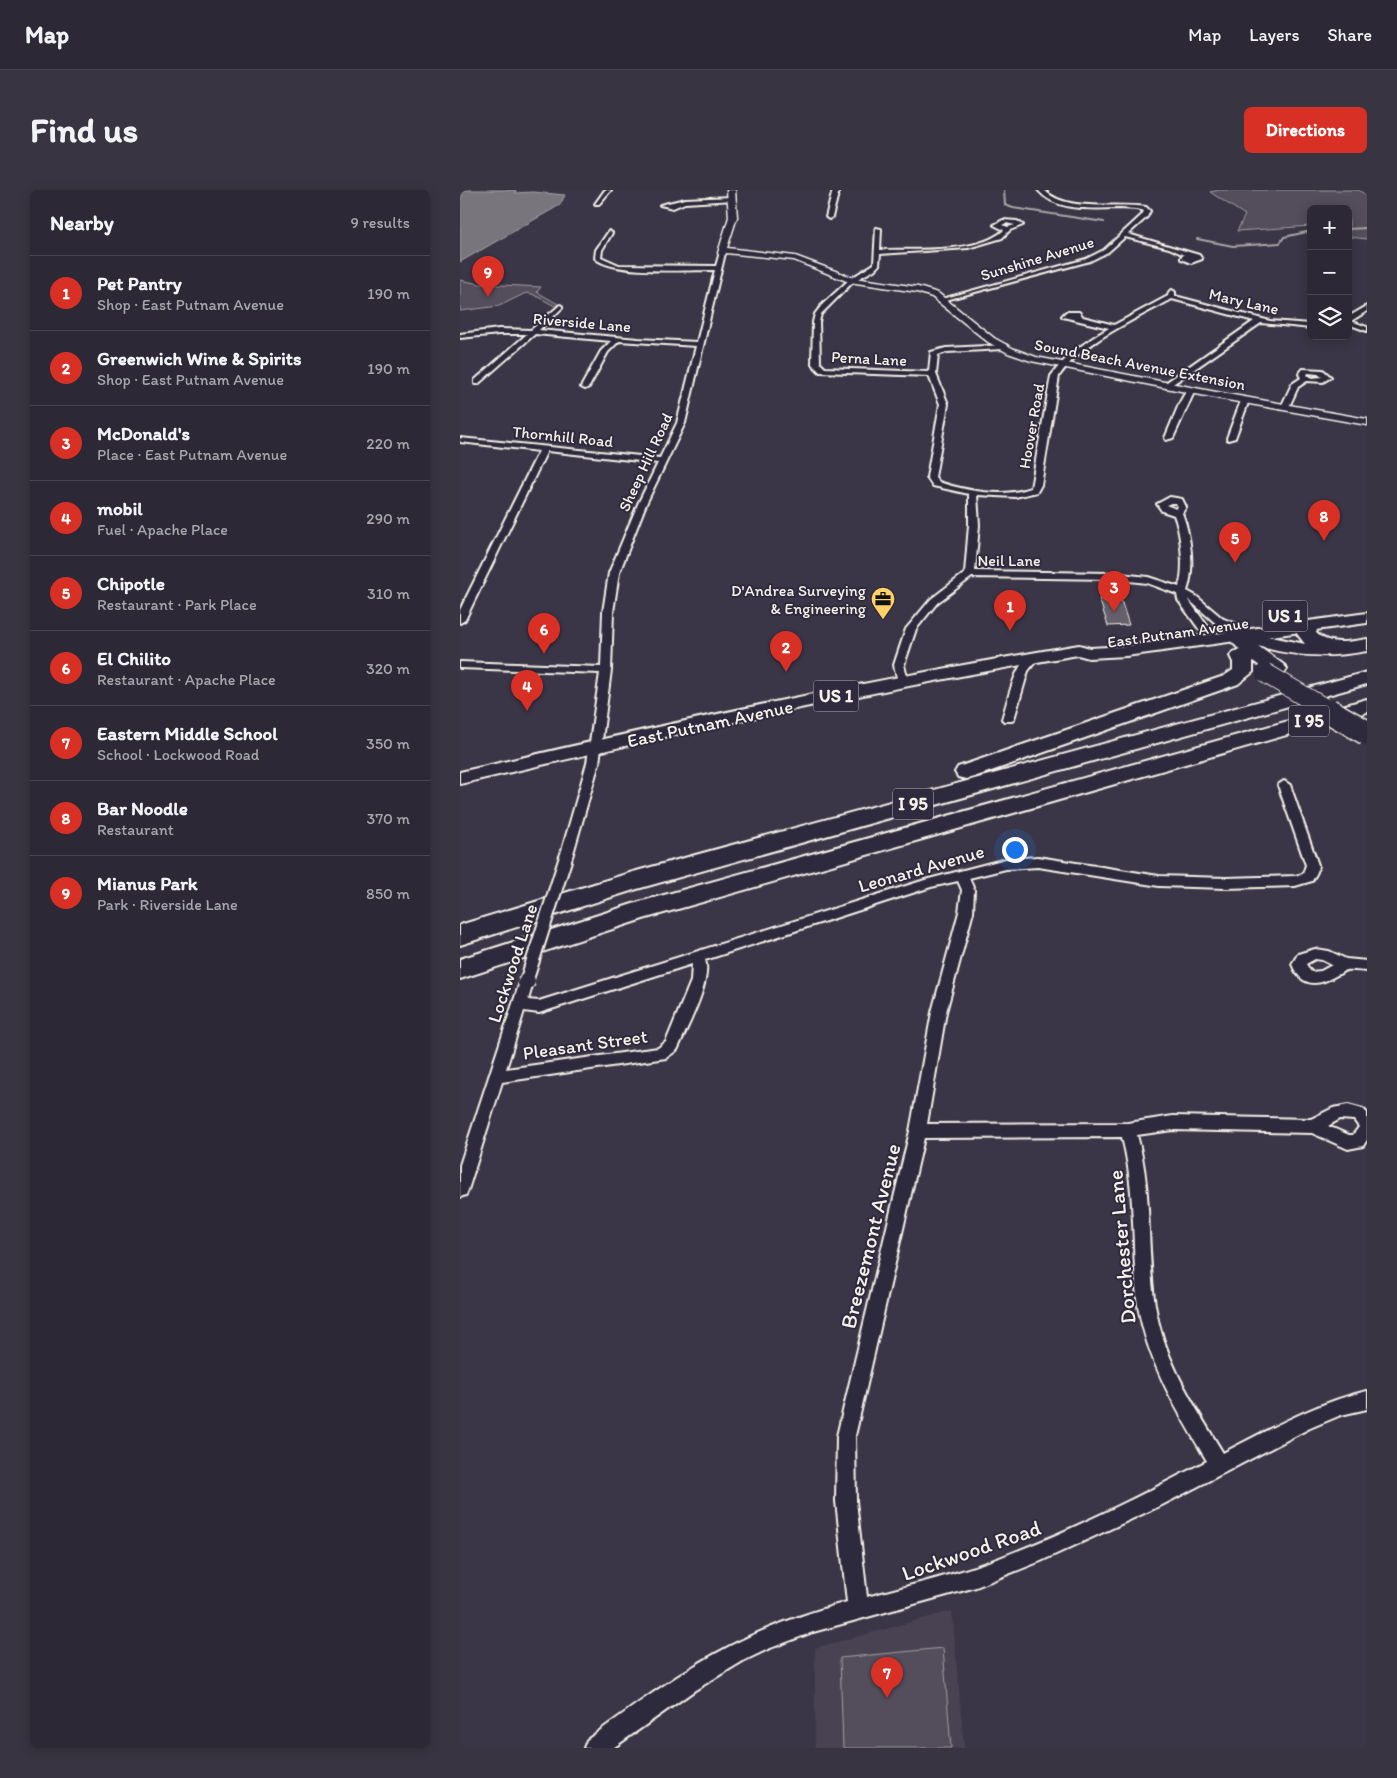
<!DOCTYPE html>
<meta charset="utf-8">
<style>
body{margin:0;font-family:Itim,sans-serif;background:#383441;color:#f1f3f6}
.controls{position:absolute;right:15px;top:15px;display:grid;overflow:hidden;border-radius:8px;box-shadow:0 2px 12px #0003}
.controls button{width:45px;height:45px;display:grid;place-items:center;padding:0;border:0;border-bottom:1px solid #484450;background:#2c2835;color:#f1f3f6;font:25px sans-serif}
.you{position:absolute;left:554px;top:659px;width:18px;height:18px;margin:-12px;border:4px solid #fff;border-radius:50%;background:#1a73e8;box-shadow:0 0 0 8px #1a73e833}
.badge{display:grid;place-items:center;width:32px;height:32px;border-radius:50%;background:#d93025;color:#fff;font-size:16px;font-weight:700}
.pin{position:absolute;translate:-50% -41px;filter:drop-shadow(0 1px 2px #0008)}
.pin::after{content:'';position:absolute;top:26px;width:18px;height:15px;background:inherit;clip-path:polygon(0 0,100% 0,50% 100%)}
.list{margin:0;padding:0;list-style:none}
h2{display:flex;justify-content:space-between;align-items:center;height:65px;margin:0;padding:0 20px;font-size:21px}
h2 small{font-size:16px;font-weight:400;color:#a6a6ad}
.list li{display:grid;grid-template-columns:32px 1fr auto;gap:15px;align-items:center;box-sizing:border-box;height:75px;padding:0 20px;border-top:1px solid #484450}
.list b{display:block;font-size:19px;white-space:nowrap}
.list p{margin:0;font-size:16px;white-space:nowrap;color:#a6a6ad}
.list em{font-size:16px;font-style:normal;color:#a6a6ad}
.icon{flex:none;width:28px;height:28px;fill:none;stroke:currentColor;stroke-width:2;stroke-linecap:round;stroke-linejoin:round}
.map{position:relative;flex:none;width:907px;height:1558px;overflow:hidden;border-radius:8px}
header{display:flex;align-items:center;gap:30px;box-sizing:border-box;height:70px;padding:0 25px;background:#2c2835;border-bottom:1px solid #484450}
header strong{font-size:24px}
nav{display:flex;gap:28px;margin-inline-start:auto;font-size:18px}
.intro{display:flex;align-items:center;justify-content:space-between;box-sizing:border-box;height:120px;padding:0 30px}
h1{margin:0;font-size:35px}
.button{padding:12px 22px;border-radius:8px;background:#d93025;color:#fff;font-size:18px;font-weight:700}
main{display:flex;gap:30px;padding:0 30px}
aside{flex:1;background:#2c2835;border-radius:8px;box-shadow:0 2px 12px #0003}
.map>svg:first-child{display:block}
.built{fill:#484352}
.green{fill:#534e5c;stroke:#a4a0a2}
.water{fill:#78747b;stroke:#aaa6a7}
.lines{fill:none;stroke-linecap:round;stroke-linejoin:round}
.stream{stroke:#aaa6a7;stroke-width:2}
.building{fill:#65616c;stroke:#f4f1e8}
.minor-casing{stroke:#f4f1e8;stroke-width:4}
.tertiary-casing{stroke:#f4f1e8;stroke-width:3}
.primary-casing{stroke:#f4f1e8;stroke-width:4}
.motorway-casing{stroke:#f4f1e8;stroke-width:4}
.minor{fill:#2f2a3d;fill-rule:evenodd}
.tertiary{fill:#2f2a3d;fill-rule:evenodd}
.primary{fill:#2f2a3d;fill-rule:evenodd}
.motorway{fill:#2f2a3d;fill-rule:evenodd}
.minor-bridge-far1-casing{stroke:#f4f1e8;stroke-width:16;stroke-linecap:butt}
.minor-bridge-casing{stroke:#f4f1e8;stroke-width:19;stroke-linecap:butt}
.motorway-bridge-far1-casing{stroke:#f4f1e8;stroke-width:21;stroke-linecap:butt}
.motorway-bridge-casing{stroke:#f4f1e8;stroke-width:27;stroke-linecap:butt}
.minor-bridge-far1{stroke:#2f2a3d;stroke-width:12}
.minor-bridge{stroke:#2f2a3d;stroke-width:16}
.motorway-bridge-far1{stroke:#2f2a3d;stroke-width:19}
.motorway-bridge{stroke:#2f2a3d;stroke-width:24}
.labels{text-anchor:middle;stroke-width:4;stroke-linejoin:round;paint-order:stroke}
.far-street-label{font-size:16px;fill:#f4f1e8;stroke:#2f2a3d}
.far-poi-label{font-size:16px;fill:#f4f1e8;stroke:#2f2a3d;text-anchor:end}
.shield{fill:#2f2a3d;stroke:#b9b5b5;stroke-width:1}
.shield-label{font-size:18px;font-weight:bold;fill:#f4f1e8}
.street-label{font-size:19px;fill:#f4f1e8;stroke:#2f2a3d}
.near-street-label{font-size:22px;fill:#f4f1e8;stroke:#2f2a3d}
</style>
<header>
<strong>Map</strong>
<nav><a>Map</a><a>Layers</a><a>Share</a></nav>
</header>
<div class="intro"><h1>Find us</h1><a class="button">Directions</a></div>
<main>
<aside>
<h2>Nearby<small>9 results</small></h2>
<ul class="list">
<li><span class="badge">1</span><div><b>Pet Pantry</b><p>Shop · East Putnam Avenue</p></div><em>190 m</em></li>
<li><span class="badge">2</span><div><b>Greenwich Wine &amp; Spirits</b><p>Shop · East Putnam Avenue</p></div><em>190 m</em></li>
<li><span class="badge">3</span><div><b>McDonald's</b><p>Place · East Putnam Avenue</p></div><em>220 m</em></li>
<li><span class="badge">4</span><div><b>mobil</b><p>Fuel · Apache Place</p></div><em>290 m</em></li>
<li><span class="badge">5</span><div><b>Chipotle</b><p>Restaurant · Park Place</p></div><em>310 m</em></li>
<li><span class="badge">6</span><div><b>El Chilito</b><p>Restaurant · Apache Place</p></div><em>320 m</em></li>
<li><span class="badge">7</span><div><b>Eastern Middle School</b><p>School · Lockwood Road</p></div><em>350 m</em></li>
<li><span class="badge">8</span><div><b>Bar Noodle</b><p>Restaurant</p></div><em>370 m</em></li>
<li><span class="badge">9</span><div><b>Mianus Park</b><p>Park · Riverside Lane</p></div><em>850 m</em></li>
</ul>
</aside>
<div class="map">
<svg width="907" height="1558" viewBox="0 0 907 1558">
<rect width="100%" height="100%" fill="#3b3647"/>
<filter id="ink" filterUnits="userSpaceOnUse"><feTurbulence type="fractalNoise" baseFrequency=".02" numOctaves="2"/><feDisplacementMap in="SourceGraphic" scale="10" xChannelSelector="R" yChannelSelector="G"/><feConvolveMatrix kernelMatrix="1 2 1 2 8 2 1 2 1" color-interpolation-filters="sRGB"/></filter>
<g filter="url(#ink)">
<path class="built" d="M492 1421 504 1558H355V1458Z"/>
<path class="green" d="M759 0H899L907 6V49L890 47 888 19H851V36L777 41 785 25 750 2Z
M0 90 20 94 81 97 77 102 98 114 95 116 72 104 66 103 39 116 0 121Z
M483 1458 491 1558H383L380 1468Z"/>
<path class="water" d="M0 0H56L55 3 73 2 105 5 100 15 0 72V11L2 7Z"/>
<g class="lines">
<path class="stream" d="M544 0 545 15 553 18 644 32
M888 39 907 38
M737 49 773 56 820 53 824 47 851 41"/>
</g>
<path class="building" d="M660 407 669 435 648 436 639 408Z"/>
<g class="lines">
<defs>
<path id="minor" d="M145 0H151L139 14H135Z
M373 0H379L372 27 369 29 366 27Z
M578 0H584C606 23 656 12 686 17L690 21 687 27 668 44 739 65 742 69 731 73 721 69V67L724 65 709 58 665 47 648 62 630 71 482 111V109L626 69 644 60 682 25 684 21C678 18 668 19 661 18 634 18 597 23 578 0Z
M272 7 274 10 225 13 213 18 200 15 225 9Z
M543 30 557 31 563 35 550 40 542 48 508 58 420 64 419 75 414 80 394 91 361 124 359 132 360 173 365 178 469 182 471 162 486 158 546 155 547 157 543 159 487 162 478 165 476 184 488 214 475 287 479 292C506 301 544 308 571 298L591 186C606 165 627 151 649 138L603 127 602 126 606 122H619L623 127 654 135 708 106 709 102 712 100 715 102V106L810 131 851 134V138L801 133 707 198 703 196 704 194 794 131 712 109C676 129 622 152 599 186L581 295 577 302 555 307 517 305 519 335 515 381 651 383 688 387 719 397C725 378 721 343 714 325L702 321 697 314 710 307 722 309 726 317 722 323C731 346 735 378 727 401L736 406 768 433V437H760L728 409 748 437 743 440 739 439 718 410 717 404 687 393 651 389 512 387 477 413 456 439 444 475 448 492 443 495 438 492 434 475 446 439 471 409 505 383 509 335V304L473 296 467 287 480 214 469 186 360 182 352 174 353 132 355 124 362 115 390 89 414 74 416 38 421 39 420 60C454 59 519 64 544 40L534 35ZM546 33 555 35 548 37 542 35ZM711 313H716L718 317 716 319 706 315Z
M149 41 152 43 142 60 141 67 159 75 256 76 260 62 265 63 225 233 186 314 159 383 153 422 151 480 139 573 112 667 110 670H102L100 667 127 573 140 483 0 478V472L141 477 143 422 149 383 178 314 198 273 87 261 5 430 0 433V420L79 261 0 252V248L200 268 217 233 236 156 159 151 148 162 129 197 125 199 121 197 141 161 151 151 75 144 18 194H15V190L67 144H39L0 148V144L39 139 71 140 100 115 102 116V118L79 140 178 149 237 152 255 80C228 80 152 85 135 68L136 60Z
M907 116V121L891 131 907 137V141L888 134V127Z
M843 179 863 180 871 187 863 192 847 191 838 197 828 219H822L821 217 832 194 841 188 839 184ZM848 183 858 184 862 187 852 188 847 185Z
M728 198 735 200 713 248 706 250 705 248 720 212Z
M782 208 789 210 775 248 768 250 767 248Z
M574 464 579 467 568 481 554 529 552 531H544L542 529C548 512 555 469 574 464Z
M824 591 830 595 858 675 857 682 852 691 835 696 766 698 699 696 578 677 546 679 509 688 514 700 513 722 486 822 467 934 668 933 713 926 851 929 873 918 888 915 903 919 907 923V950L903 956 888 959 852 943 713 940 677 945C693 1002 686 1059 695 1115 704 1171 735 1216 763 1263 810 1239 855 1213 907 1201V1219L881 1225 850 1238 702 1315 581 1371 516 1397 353 1442 308 1459 283 1471 235 1500 153 1558H124L127 1550C173 1517 219 1482 270 1456 307 1437 347 1423 387 1412L376 1311 377 1246 450 941 472 822 499 722 502 700 498 691 471 697 245 770C252 791 228 835 219 856L217 860 206 868 42 892 8 1000 6 1005 0 1007V975L61 789 66 788 71 789 73 793 68 810 79 811 465 690 546 669 578 667 699 686 766 688 835 686 843 684 846 675 818 595ZM232 774 231 791 206 852 198 858 46 879 64 821 79 823ZM880 929 894 930 899 937 893 945H889L868 936ZM662 947C673 989 673 1035 675 1079 676 1091 676 1104 678 1116 688 1174 718 1222 747 1271 680 1306 613 1340 542 1367 498 1384 452 1395 407 1407L396 1311 395 1246 464 948Z
M855 759 869 761 886 769 907 771V781C901 781 893 779 887 780 884 780 880 784 877 785 857 797 841 797 832 774L838 764ZM855 769 862 770 872 775 861 781 851 782 846 774Z"/>
<path id="tertiary" d="M267 0H275L277 27 267 58 335 66 394 88 458 97 478 103 534 148 554 159 576 167 756 202 907 229V235L756 208 571 171 548 163 528 152 472 107 457 102 389 92 334 70 266 63 265 65H259L258 63 269 27Z"/>
<path id="primary" d="M907 423V433L666 466 629 468 618 465C411 500 205 546 0 594V582C205 534 411 489 619 455L630 458 666 456Z"/>
<path id="motorway" d="M764 429 807 446 845 454 835 441 841 433 848 431 855 433 858 437 856 443C869 456 890 452 907 449V461C869 468 835 467 798 456L824 475 827 479 824 483C811 487 803 478 793 471V482L778 494 514 587 506 589 498 587 495 582 498 577 764 486 773 480V472L770 466 773 462 780 460 767 447 769 444 757 439 754 435 757 431Z
M907 482V494L177 699 0 755V735L173 682Z
M907 509V522L183 729 0 789V769L179 712Z"/>
</defs>
<use href="#minor" class="minor-casing"/>
<use href="#tertiary" class="tertiary-casing"/>
<use href="#primary" class="primary-casing"/>
<use href="#motorway" class="motorway-casing"/>
<use href="#minor" class="minor"/>
<use href="#tertiary" class="tertiary"/>
<use href="#primary" class="primary"/>
<use href="#motorway" class="motorway"/>
<defs>
<path id="minor-bridge-far1" d="M66 792 106 667"/>
<path id="minor-bridge" d="M66 793 67 791"/>
<path id="motorway-bridge-far1" d="M805 483 871 522"/>
<path id="motorway-bridge" d="M869 521 907 543"/>
</defs>
<use href="#minor-bridge-far1" class="minor-bridge-far1-casing"/>
<use href="#minor-bridge" class="minor-bridge-casing"/>
<use href="#motorway-bridge-far1" class="motorway-bridge-far1-casing"/>
<use href="#motorway-bridge" class="motorway-bridge-casing"/>
<use href="#minor-bridge-far1" class="minor-bridge-far1"/>
<use href="#minor-bridge" class="minor-bridge"/>
<use href="#motorway-bridge-far1" class="motorway-bridge-far1"/>
<use href="#motorway-bridge" class="motorway-bridge"/>
</g>
</g>
<defs>
<symbol id="office-pin" viewBox="-11 -11 22 30"><path d="M0 17L-7.5 6A9.5 9.5 0 1 1 7.5 6Z" fill="#ffd166" stroke="#2f2a3d"/><path d="M-6-3h4V-5.5h4V-3h4V5H-6ZM-1-4.5V-3h2v-1.5ZM-6 0V1H6V0Z" fill="#111"/></symbol>
</defs>
<g fill-rule="evenodd">
<use href="#office-pin" x="409" y="395" width="28" height="38"/>
</g>
<g class="labels">
<g class="far-street-label">
<text transform="translate(577 68) rotate(-17)" y="6">Sunshine Avenue</text>
<text transform="translate(784 111) rotate(13)" y="6">Mary Lane</text>
<text transform="translate(122 132) rotate(5)" y="6">Riverside Lane</text>
<text transform="translate(409 168) rotate(3)" y="6">Perna Lane</text>
<text transform="translate(680 174) rotate(11)" y="6">Sound Beach Avenue Extension</text>
<text transform="translate(571 236) rotate(-80)" y="6">Hoover Road</text>
<text transform="translate(103 246) rotate(6)" y="6">Thornhill Road</text>
<text transform="translate(185 272) rotate(-65)" y="6">Sheep Hill Road</text>
<text x="549" y="376">Neil Lane</text>
<text transform="translate(718 442) rotate(-8)" y="6">East Putnam Avenue</text>
</g>
<g class="far-poi-label">
<text x="406" y="406">D'Andrea Surveying<tspan x="406" dy="18">&amp; Engineering</tspan></text>
</g>
<g class="shield">
<rect x="802.5" y="410.5" width="45" height="31" rx="4"/>
<rect x="353.5" y="490.5" width="45" height="31" rx="4"/>
<rect x="829" y="515.5" width="40" height="31" rx="4"/>
<rect x="433" y="598.5" width="40" height="31" rx="4"/>
</g>
<g class="shield-label">
<text x="825" y="432">US 1</text>
<text x="376" y="512">US 1</text>
<text x="849" y="537">I 95</text>
<text x="453" y="620">I 95</text>
</g>
<g class="street-label">
<text transform="translate(250 533) rotate(-12)" y="7">East Putnam Avenue</text>
<text transform="translate(461 678) rotate(-16)" y="7">Leonard Avenue</text>
<text transform="translate(52 773) rotate(-72)" y="7">Lockwood Lane</text>
<text transform="translate(125 854) rotate(-8)" y="7">Pleasant Street</text>
</g>
<g class="near-street-label">
<text transform="translate(410 1046) rotate(-76)" y="8">Breezemont Avenue</text>
<text transform="translate(661 1057) rotate(-95)" y="8">Dorchester Lane</text>
<text transform="translate(511 1360) rotate(-19)" y="8">Lockwood Road</text>
</g>
</g>
</svg>
<div class="controls">
<button>+</button>
<button>−</button>
<button><svg class="icon" aria-label="layers" viewBox="0 0 24 24"><path d="M12 4l9 5-9 5-9-5zM3 14l9 5 9-5"/></svg></button>
</div>
<div class="you"></div>
<div class="pin badge" style="left:550px;top:441px">1</div>
<div class="pin badge" style="left:326px;top:482px">2</div>
<div class="pin badge" style="left:654px;top:422px">3</div>
<div class="pin badge" style="left:67px;top:521px">4</div>
<div class="pin badge" style="left:775px;top:373px">5</div>
<div class="pin badge" style="left:84px;top:464px">6</div>
<div class="pin badge" style="left:427px;top:1508px">7</div>
<div class="pin badge" style="left:864px;top:351px">8</div>
<div class="pin badge" style="left:28px;top:107px">9</div>
</div>
</main>
